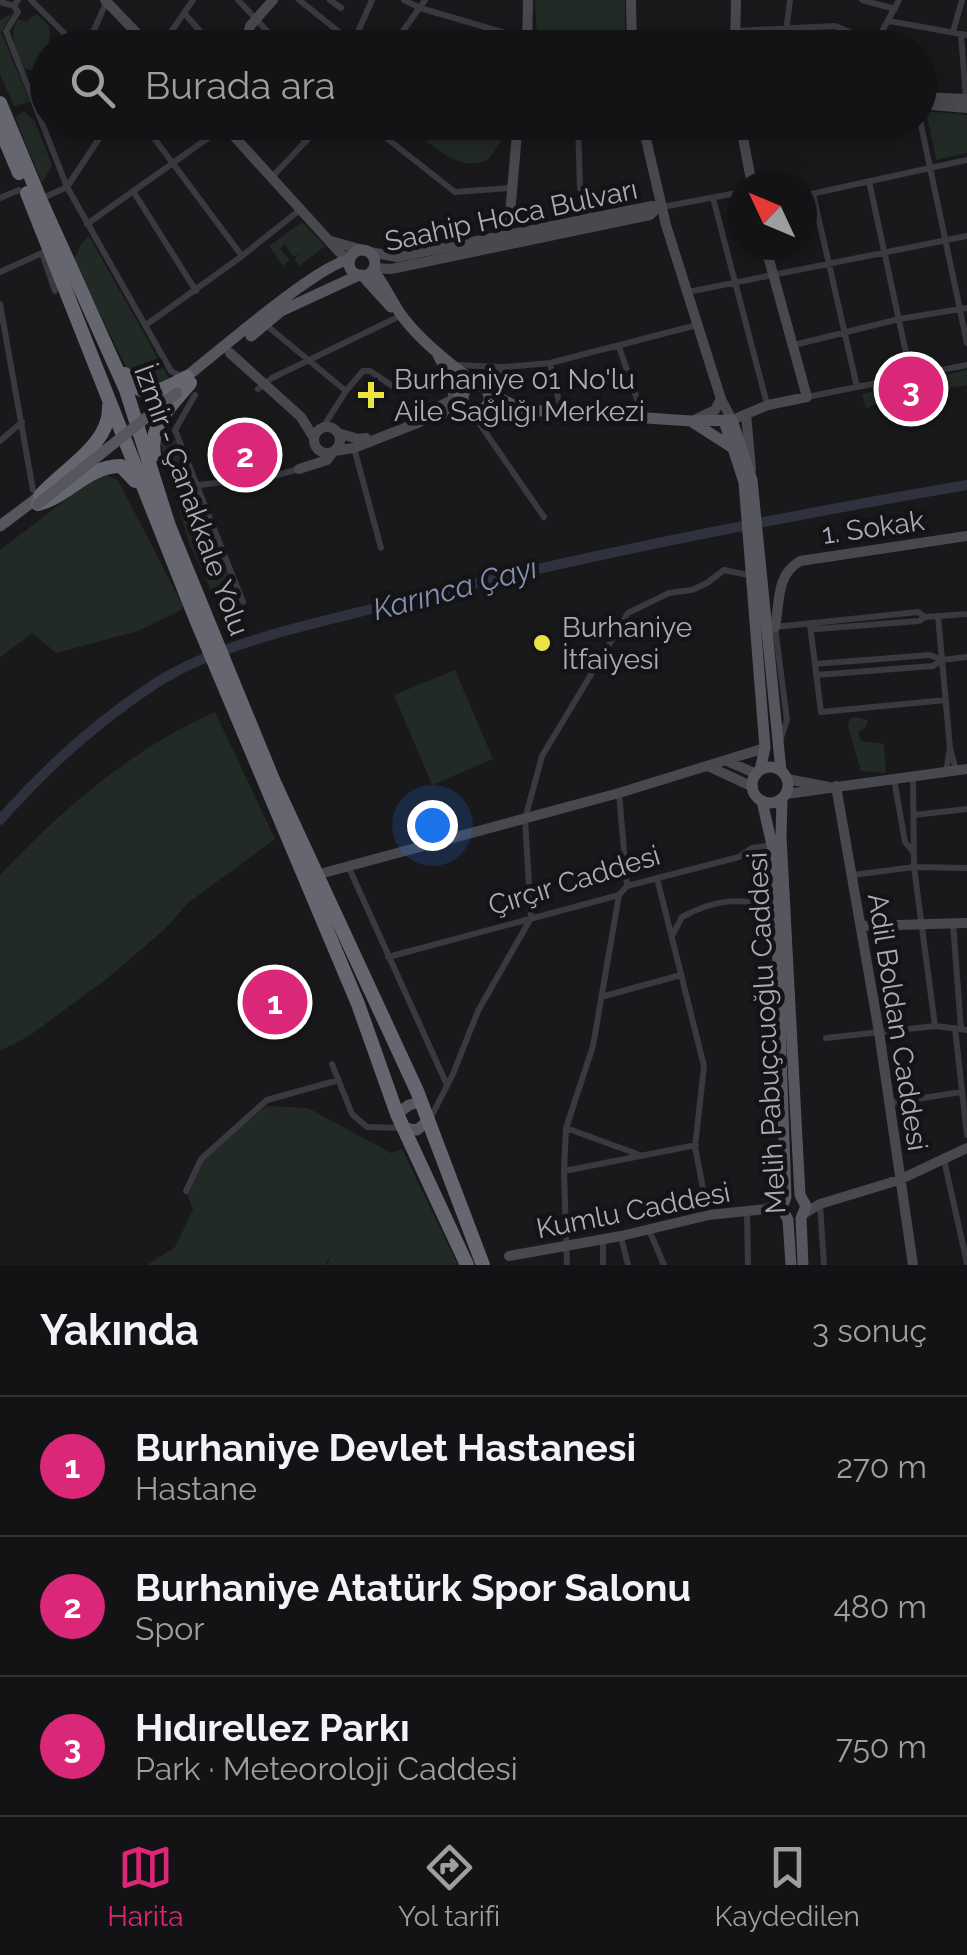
<!DOCTYPE html>
<html lang="tr">
<meta charset="utf-8">
<style>
body{margin:0;font-family:Raleway,sans-serif;background:#202022;color:#f1f3f6}
.compass{position:absolute;left:727px;top:170px;width:90px;height:90px;border-radius:50%;background:#131214;box-shadow:0 5px 25px #0003;rotate:314deg}
.you{position:absolute;left:432px;top:825px;width:35px;height:35px;margin:-25px;border:8px solid #fff;border-radius:50%;background:#1a73e8;box-shadow:0 0 0 15px #1a73e833}
.badge{display:grid;place-items:center;width:65px;height:65px;border-radius:50%;background:#db2777;color:#fff;font-size:32px;font-weight:700}
.pin{position:absolute;translate:-50% -50%;border:5px solid #fff;box-shadow:0 2px 10px #0006}
.list{margin:0;padding:0;list-style:none}
h2{display:flex;justify-content:space-between;align-items:center;height:130px;margin:0;padding:0 40px;font-size:42px}
h2 small{font-size:32px;font-weight:400;color:#9d9ea0}
.list li{display:grid;grid-template-columns:65px 1fr auto;gap:30px;align-items:center;box-sizing:border-box;height:140px;padding:0 40px;border-top:2px solid #323234}
.list b{display:block;font-size:38px;white-space:nowrap}
.list p{margin:0;font-size:32px;white-space:nowrap;color:#9d9ea0}
.list em{font-size:32px;font-style:normal;color:#9d9ea0}
.icon{flex:none;width:55px;height:55px;fill:none;stroke:currentColor;stroke-width:2;stroke-linecap:round;stroke-linejoin:round}
.map{position:relative;flex:none;width:967px;height:1265px;overflow:hidden}
.search{position:absolute;background:#131214;box-shadow:0 5px 25px #0003;left:30px;right:30px;top:30px;height:110px;display:flex;align-items:center;gap:25px;box-sizing:border-box;padding:0 35px;border-radius:55px;color:#9d9ea0;font-size:38px}
.sheet{height:550px;background:#131214}
nav{display:flex;justify-content:space-around;align-items:center;box-sizing:border-box;height:140px;border-top:2px solid #323234;background:#131214;font-size:28px;color:#9d9ea0}
nav a{display:grid;justify-items:center;gap:5px}
nav .on{color:#db2777}
.map>svg:first-child{display:block}
.green{fill:#222a25}
.lines{fill:none;stroke-linecap:round;stroke-linejoin:round}
.river{stroke:#2f323e;stroke-width:10}
.street{stroke:#3a393f;stroke-width:6}
.secondary{stroke:#48484f;stroke-width:10}
.primary{stroke:#56565e;stroke-width:11}
.highway{stroke:#666670;stroke-width:14}
.primary-bridge{stroke:#56565e;stroke-width:11}
.poi-dot{fill:#e9e442;stroke:#141315;stroke-width:4}
.labels{text-anchor:middle;stroke-width:9;stroke-linejoin:round;paint-order:stroke}
.street-label{font-size:28px;fill:#ababb9;stroke:#141315}
.poi-label{font-size:28px;fill:#ababb9;stroke:#141315;text-anchor:start}
.water-label{font-size:30px;font-style:italic;fill:#848fb2;stroke:#141315}
</style>
<div class="map">
<svg width="967" height="1265" viewBox="0 0 967 1265">
<rect width="100%" height="100%" fill="#19181a"/>
<path class="green" d="M535 0H625V43L537 38Z
M13 13 1 32 30 102 14 106 0 74V20Z
M36 14C39 17 47 22 48 25 55 38 42 63 33 70L25 69C17 51 7 37 18 19L26 22Z
M24 111 35 121 52 165 42 183 15 117Z
M926 111 967 115V153L936 160Z
M405 123H500L501 142 489 159C458 176 428 141 405 123Z
M302 222 325 246 299 266 294 259 300 254 293 257 285 244 280 249 290 260 283 266 269 246Z
M89 236 169 378 153 387 132 379 74 261 79 247Z
M967 370V385L882 400 866 409 862 394Z
M176 440 233 583 212 592 189 543 160 441Z
M106 475 118 480 183 606 181 610 138 631 56 653 33 633 0 657V550L93 479Z
M455 670 493 759 432 785 394 695Z
M215 712 275 839 189 902 164 930 105 980 29 1036 0 1051V875C61 810 133 748 215 712Z
M856 717 868 720 866 727 858 732 861 741 884 744 886 773 861 771 848 726 850 718Z
M266 1106 308 1108 391 1153 402 1149 458 1265H327L333 1251 325 1265H147L175 1247 193 1210 186 1191 201 1159Z"/>
<g class="lines">
<path class="river" d="M0 820C44 770 97 722 153 685 221 641 318 623 396 603 585 555 775 518 967 485"/>
<path class="street" d="M18 0 14 6 18 12 6 31 67 187 171 371 181 376
M31 0 79 48
M238 0 283 48
M299 0 353 43 363 48
M330 0 341 8
M404 0 420 8 526 39
M862 0 895 9
M0 2 14 6
M184 13 215 48
M889 21 967 35
M736 31 835 26 876 43
M953 32 962 0
M961 34 966 98
M353 43 372 0
M86 48 106 3
M160 48 193 0
M391 48 425 0
M784 48 790 0
M873 48 899 0
M36 107 48 100
M920 120 967 343
M142 122 242 256
M287 122 306 142
M366 122 455 192 510 188
M578 122 580 189 584 191 592 217
M272 177 324 122
M869 181 911 376
M133 191 196 291
M813 194 857 387
M802 196 967 160
M0 198 19 190
M713 198 767 404
M41 199 67 187 110 122
M662 207 742 192
M87 224 225 126
M0 272 42 253 55 291
M688 292 967 236
M0 304 33 490
M146 325 242 256 301 209
M266 325 346 391
M794 345 899 319 967 308
M619 347 643 416
M550 363 561 410
M456 365 503 367
M486 388 504 367 550 363 697 325
M258 389 272 378 400 316
M195 395 175 430 243 602
M807 397 967 365
M470 410 544 517
M323 427 346 391 363 371H370L394 387 446 372
M0 441 22 422
M354 448 381 548
M199 485 274 476 299 469
M938 616 950 748
M810 625 821 712 946 700
M811 625 816 629 919 621 925 617 967 614
M775 627 918 612 925 617
M775 627 787 720 780 741
M815 664 930 655 942 660
M816 675 933 666 942 660 967 657
M946 772 950 748 956 770
M913 777 914 867 935 1026
M894 779 905 842 913 852
M619 793 627 886
M914 815 967 809
M349 868 447 1085
M853 875 914 867 967 868
M657 878 704 1066 695 1147 708 1214
M953 923 961 1029
M673 934 682 917C711 901 745 894 775 911
M388 957 619 895 627 886 739 857 752 848 772 845
M601 997 681 975
M955 1028 967 1135
M826 1038 935 1026 967 1030
M332 1064 352 1114 367 1127 402 1128
M890 1103 962 1092
M430 1119 453 1074 478 1011 531 918 525 819 542 756 628 613 669 593 692 590 707 583 724 570 753 576
M566 1128 640 1155
M944 1160 967 1263
M564 1171 696 1145
M186 1191 201 1159 267 1100 339 1080
M820 1204 824 1265
M747 1211 748 1265
M649 1230 664 1265
M621 1237 628 1265
M603 1239V1265
M567 1265 564 1171 566 1128 593 1046 619 895"/>
<path class="secondary" d="M105 0 151 48
M631 0 632 48
M244 48 250 26 273 0
M527 48 528 0
M735 48 736 0
M920 97 967 99
M920 104 967 108
M221 122 342 255 350 258
M642 122 666 225 721 399 732 420 768 405 807 397 765 245
M740 122 752 185
M508 237 518 122
M331 241 363 250
M370 252 397 257 652 206 662 207
M374 268 391 269 650 215 657 208
M230 353 301 417 314 438
M428 412 452 400 455 385
M746 414 751 469
M696 419 715 410 721 399
M314 440a13 13 0 1 1 26 0a13 13 0 1 1-26 0Z
M338 433 358 439 366 438
M299 469 327 460 334 451 354 448 440 414 467 409
M775 627C780 601 776 575 800 561L967 536
M729 762 757 774
M710 767 753 787
M787 779 829 787
M836 786 879 1032 913 1265
M786 794 967 769
M316 875 619 793 765 748
M861 926 967 923
M805 1213 820 1204 899 1180 967 1148
M509 1256 621 1236 709 1215 766 1209 783 1201"/>
<path class="primary" d="M349 263a13 13 0 1 1 26 0a13 13 0 1 1-26 0Z
M373 270C384 284 392 302 402 316 425 347 491 400 527 410L691 421 732 420 752 480 781 771
M362 275 391 307
M251 336 281 311 359 275
M438 355 462 401
M180 382C208 360 323 260 350 260
M463 398a13 13 0 1 1 26 0a13 13 0 1 1-26 0Z
M724 421 744 482 765 748 760 770
M694 423 733 448
M0 526 40 496
M752 785a18 18 0 1 1 36 0a18 18 0 1 1-36 0Z
M782 799 781 836 800 1195 806 1206 801 1218 803 1265
M762 801 772 845 776 909 786 1197 782 1208 788 1220 791 1265
M397 1114 409 1105 421 1102
M404 1128 417 1130 429 1120"/>
<path class="highway" d="M0 103 40 199 126 390 169 526 274 782 417 1091 483 1265
M0 128 19 173
M27 193 195 617 358 1004 397 1114 467 1265
M125 374C145 404 161 390 187 377
M154 455C149 424 171 406 190 383
M40 496C62 470 111 445 109 406
M38 504C69 496 87 466 121 466L135 481"/>
<path class="primary-bridge" d="M38 504 177 393"/>
</g>
<g class="poi-dot">
<path d="M366 380h10v10h10v10h-10v10h-10v-10h-10v-10h10z"/>
<circle cx="542" cy="643" r="10"/>
</g>
<g class="labels">
<g class="street-label">
<text transform="translate(511 215) rotate(-12)" y="10">Saahip Hoca Bulvarı</text>
<text transform="translate(192 500) rotate(70)" y="10">İzmir - Çanakkale Yolu</text>
<text transform="translate(873 527) rotate(-8)" y="10">1. Sokak</text>
<text transform="translate(574 880) rotate(-17)" y="10">Çırçır Caddesi</text>
<text transform="translate(898 1022) rotate(81)" y="10">Adil Boldan Caddesi</text>
<text transform="translate(766 1033) rotate(-93)" y="10">Melih Pabuçcuoğlu Caddesi</text>
<text transform="translate(633 1210) rotate(-11)" y="10">Kumlu Caddesi</text>
</g>
<g class="poi-label">
<text x="394" y="389">Burhaniye 01 No'lu<tspan x="394" dy="32">Aile Sağlığı Merkezi</tspan></text>
<text x="562" y="637">Burhaniye<tspan x="562" dy="32">İtfaiyesi</tspan></text>
</g>
<g class="water-label">
<text transform="translate(455 589) rotate(-15)" y="10">Karınca Çayı</text>
</g>
</g>
</svg>
<svg class="compass" viewBox="-18 -18 36 36"><path d="M0-13l5 13h-10z" fill="#e53935"/><path d="M0 13l5-13h-10z" fill="#9d9ea0"/></svg>
<div class="you"></div>
<div class="pin badge" style="left:275px;top:1002px">1</div>
<div class="pin badge" style="left:245px;top:455px">2</div>
<div class="pin badge" style="left:911px;top:389px">3</div>
<div class="search"><svg class="icon" aria-label="search" viewBox="0 0 24 24"><circle cx="10" cy="10" r="6"/><path d="M15 15l6 6"/></svg>Burada ara</div>
</div>
<section class="sheet">
<h2>Yakında<small>3 sonuç</small></h2>
<ul class="list">
<li><span class="badge">1</span><div><b>Burhaniye Devlet Hastanesi</b><p>Hastane</p></div><em>270 m</em></li>
<li><span class="badge">2</span><div><b>Burhaniye Atatürk Spor Salonu</b><p>Spor</p></div><em>480 m</em></li>
<li><span class="badge">3</span><div><b>Hıdırellez Parkı</b><p>Park · Meteoroloji Caddesi</p></div><em>750 m</em></li>
</ul>
</section>
<nav>
<a class="on"><svg class="icon" aria-label="map" viewBox="0 0 24 24"><path d="M3 6l6-2 6 2 6-2v14l-6 2-6-2-6 2zM9 4v14M15 6v14"/></svg>Harita</a>
<a><svg class="icon" aria-label="directions" viewBox="0 0 24 24"><path d="M12 3l9 9-9 9-9-9zM9 14v-3h6M13 9l2 2-2 2"/></svg>Yol tarifi</a>
<a><svg class="icon" aria-label="saved" viewBox="0 0 24 24"><path d="M7 4h10v16l-5-4-5 4z"/></svg>Kaydedilen</a>
</nav>
